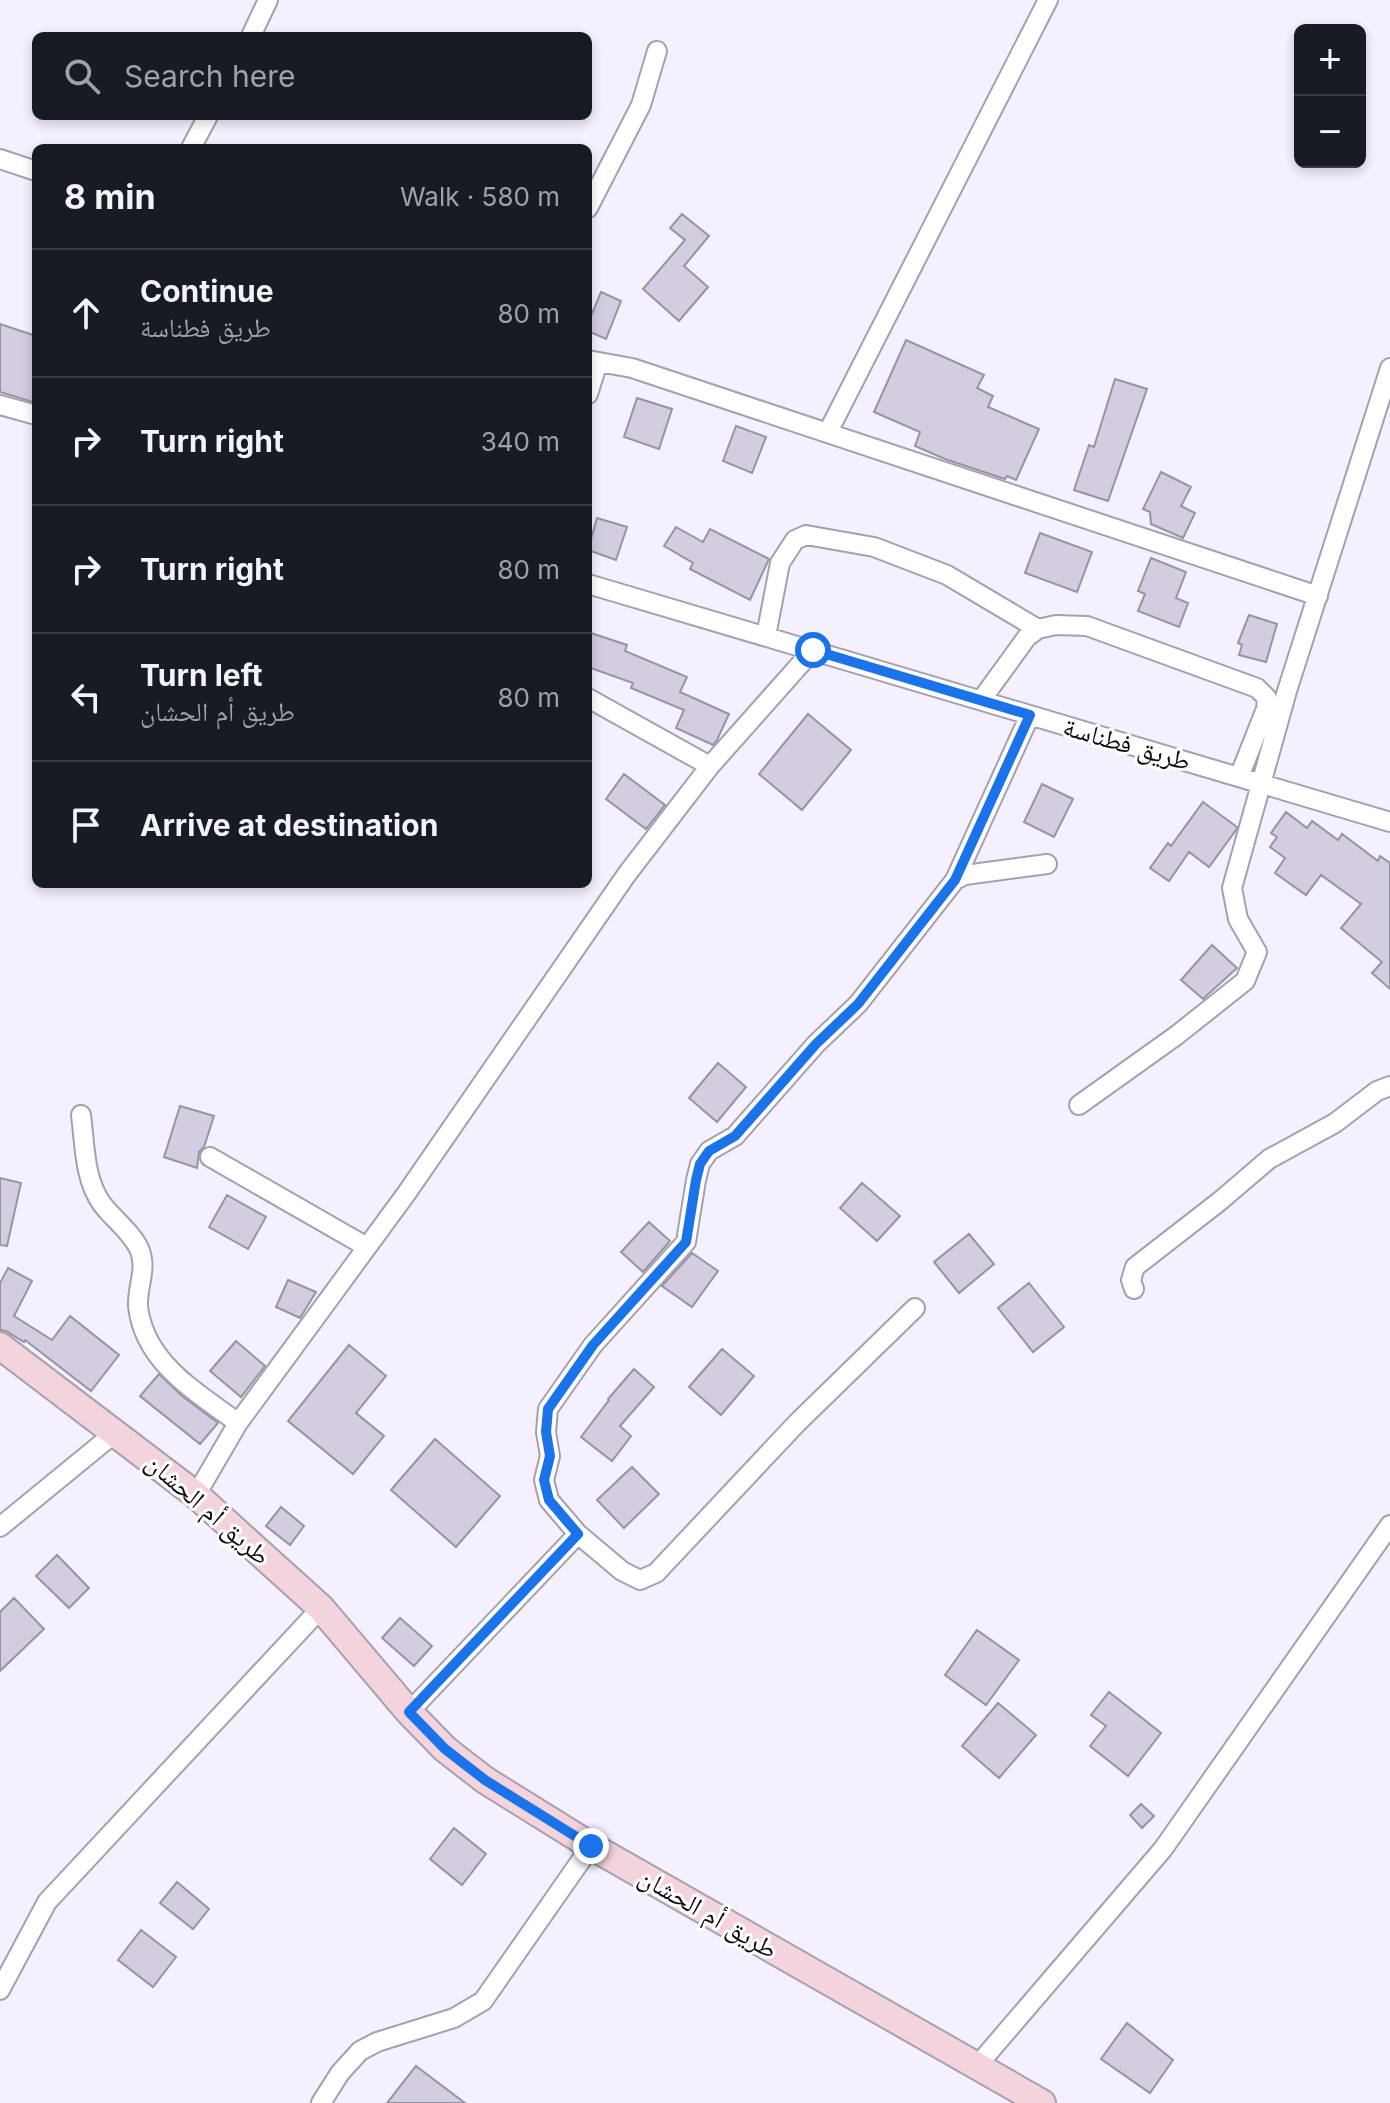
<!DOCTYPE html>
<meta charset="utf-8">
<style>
body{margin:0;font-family:Inter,"Noto Naskh Arabic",sans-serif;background:#242831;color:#f1f3f6}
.controls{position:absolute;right:24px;top:24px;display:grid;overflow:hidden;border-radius:12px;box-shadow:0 4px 12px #0003}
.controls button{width:72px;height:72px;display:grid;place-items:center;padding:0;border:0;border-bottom:2px solid #363941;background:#171b24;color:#f1f3f6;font:40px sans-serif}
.stop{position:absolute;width:24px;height:24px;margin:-18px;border:6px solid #1a73e8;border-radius:50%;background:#fff}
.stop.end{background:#1a73e8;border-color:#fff;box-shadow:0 2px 8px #0008}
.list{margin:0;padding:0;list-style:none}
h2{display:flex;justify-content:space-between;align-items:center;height:104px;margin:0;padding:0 32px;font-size:34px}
h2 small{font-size:26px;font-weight:400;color:#9ea1a6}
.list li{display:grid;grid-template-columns:52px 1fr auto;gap:24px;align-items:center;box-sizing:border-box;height:128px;padding:0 32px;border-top:2px solid #363941}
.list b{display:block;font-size:30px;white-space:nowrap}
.list p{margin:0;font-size:26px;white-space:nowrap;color:#9ea1a6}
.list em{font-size:26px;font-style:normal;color:#9ea1a6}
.icon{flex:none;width:44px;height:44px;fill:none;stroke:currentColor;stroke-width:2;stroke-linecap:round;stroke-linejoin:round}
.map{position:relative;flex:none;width:1390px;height:2103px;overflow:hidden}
.search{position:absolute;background:#171b24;box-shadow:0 4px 12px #0003;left:32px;top:32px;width:560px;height:88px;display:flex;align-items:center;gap:20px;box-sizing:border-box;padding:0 28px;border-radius:12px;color:#9ea1a6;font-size:30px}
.panel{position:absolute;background:#171b24;box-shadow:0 4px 12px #0003;left:32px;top:144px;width:560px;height:744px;border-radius:12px}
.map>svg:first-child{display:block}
.building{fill:#d3cddf;stroke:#9893a3;stroke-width:2}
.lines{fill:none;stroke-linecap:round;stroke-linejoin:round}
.street-casing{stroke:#a5a0b0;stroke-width:22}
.secondary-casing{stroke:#a5a0b0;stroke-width:30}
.street{stroke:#fff;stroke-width:18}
.secondary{stroke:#f3d4dc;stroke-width:26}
.route{stroke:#1a73e8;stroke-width:10}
.labels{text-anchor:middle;stroke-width:6;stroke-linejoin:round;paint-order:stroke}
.street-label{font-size:26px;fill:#0e0c12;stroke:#fff}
</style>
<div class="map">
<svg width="1390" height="2103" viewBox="0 0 1390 2103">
<rect width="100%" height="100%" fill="#f4f0fe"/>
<path class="building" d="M682 214 709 236 684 266 708 287 679 321 643 289 685 240 670 228Z
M601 292 621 301 606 339 588 331V323Z
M0 324 36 336V403L0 392Z
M906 340 984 375 977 388 993 396 988 407 1039 429 1016 480 1007 476 1005 479 945 459 915 446 920 432 874 412Z
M1115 379 1147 389 1108 501 1074 490 1089 445 1094 447Z
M637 398 672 409 659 449 624 437Z
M736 426 766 437 752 473 723 461Z
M1161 472 1191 487 1181 506 1195 513 1183 538 1151 524 1150 512 1143 509Z
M597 518 627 527 616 560 588 550Z
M676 527 703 542 710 529 769 559 750 600 690 569 693 563 664 546Z
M1040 533 1092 552 1077 592 1025 573Z
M1151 558 1186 572 1176 598 1188 603 1179 627 1138 611 1145 594 1138 591Z
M1249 615 1277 624 1266 662 1239 655 1242 645 1238 643Z
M588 632 627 645 625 651 687 677 680 692 729 714 717 740 713 745 676 728 684 710 631 688 633 683 588 667Z
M808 714 851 750 802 810 759 774Z
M624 774 665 805 646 829 606 799Z
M1042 784 1073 799 1054 837 1024 822Z
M1203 802 1237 827 1236 830 1209 867 1189 852 1169 881 1150 868 1168 843 1171 846Z
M1286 812 1307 828 1312 821 1338 840 1342 834 1378 861 1380 856 1390 863V989L1372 973 1382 962 1341 928 1361 904 1321 875 1306 895 1275 873 1285 858 1270 847 1277 837 1271 833Z
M1212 945 1237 968 1203 999 1181 980Z
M718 1063 746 1087 717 1122 689 1098Z
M180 1106 214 1116 204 1147 199 1152 197 1168 164 1157Z
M0 1178 21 1183 7 1246 0 1245Z
M862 1183 900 1216 877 1241 840 1208Z
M227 1195 266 1217 248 1249 209 1227Z
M649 1222 670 1241 643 1272 621 1252Z
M969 1234 994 1264 959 1293 934 1262Z
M692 1253 718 1271 692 1307 662 1286Z
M8 1268 32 1281 14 1316 52 1340 70 1316 119 1355 91 1391 25 1340 24 1342 6 1331 0 1330V1283Z
M288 1280 316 1292 300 1318 276 1307Z
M1029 1283 1064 1327 1033 1352 998 1308Z
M236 1341 265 1366 241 1397 210 1371Z
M349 1345 386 1376 356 1413 384 1436 353 1474 288 1421Z
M722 1349 754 1376 721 1415 689 1387Z
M634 1369 654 1387 620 1426 631 1436 612 1461 581 1437 609 1400 608 1399Z
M159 1374 182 1396 218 1423 200 1444 140 1396Z
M435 1439 500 1496 456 1547 391 1490Z
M632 1467 659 1494 624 1528 597 1500Z
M281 1507 304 1526 290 1545 266 1526Z
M57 1555 89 1588 69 1608 36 1576Z
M14 1598 44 1629 0 1671V1612Z
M400 1618 432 1646 414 1666 382 1638Z
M977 1630 1019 1660 986 1705 945 1675Z
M1109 1692 1161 1733 1128 1776 1090 1746 1106 1726 1091 1715Z
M998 1703 1036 1735 999 1778 962 1746Z
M1141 1804 1154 1816 1142 1828 1130 1815Z
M454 1828 486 1854 462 1885 430 1859Z
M177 1882 209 1909 193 1929 160 1903Z
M141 1930 176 1957 153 1987 118 1960Z
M1127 2023 1173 2060 1150 2093 1101 2059Z
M416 2066 465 2103H387Z"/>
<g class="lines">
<defs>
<path id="street" d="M251 36 268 0
M191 148 208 116
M0 159 36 171
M588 208 641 105 657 51
M588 360 632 368 1318 596
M588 394 598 362
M0 405 36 415
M828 432 1048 0
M588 584C856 663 1123 743 1390 822
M766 636 780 563 795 540 806 535 874 547 947 575 1038 629
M588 698 710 766
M982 699 1027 637 1038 629 1056 625 1087 626 1257 688 1267 698 1266 709 1239 777
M955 880 965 875 1047 864
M1079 1105 1177 1035 1245 981 1257 952 1238 919 1232 888 1287 691 1390 368
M81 1115C85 1145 84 1179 102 1204 113 1219 133 1233 140 1251 147 1269 137 1288 138 1306 144 1363 197 1392 238 1423
M210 1157 367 1247
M1134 1289 1131 1280 1135 1267 1220 1201 1269 1159 1335 1123 1377 1091 1390 1086
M915 1308 797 1423 656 1573 640 1580 622 1571 578 1534 549 1500 544 1480 550 1456 546 1432 548 1409 593 1345 686 1242 696 1180 700 1164 709 1151 735 1136 816 1044 858 1004 955 880 1030 715
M196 1495 238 1423 406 1194 627 874 710 766 813 650
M0 1527 116 1432
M409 1712 578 1534
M0 1990 47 1902 321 1608
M977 2066 1163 1849 1390 1525
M321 2103 340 2073 360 2051 377 2042 454 2018 483 2001 591 1846"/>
<path id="secondary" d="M0 1346 196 1495 321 1608 409 1712 445 1749 485 1780 591 1846 1042 2103"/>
</defs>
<use href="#street" class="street-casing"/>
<use href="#secondary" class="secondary-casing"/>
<use href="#street" class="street"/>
<use href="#secondary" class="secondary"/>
</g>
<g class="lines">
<path class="route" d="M591 1846 485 1780 445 1749 409 1712 578 1534 549 1500 544 1480 550 1456 546 1432 548 1409 593 1345 686 1242 696 1180 700 1164 709 1151 735 1136 816 1044 858 1004 955 880 1030 715 813 650"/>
</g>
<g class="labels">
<g class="street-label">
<text transform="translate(1127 744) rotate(16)" y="9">طريق فطناسة</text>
<text transform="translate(208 1509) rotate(41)" y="9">طريق أم الحشان</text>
<text transform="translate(708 1913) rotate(30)" y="9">طريق أم الحشان</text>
</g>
</g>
</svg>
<div class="controls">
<button>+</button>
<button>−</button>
</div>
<div class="stop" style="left:813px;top:650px"></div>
<div class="stop end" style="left:591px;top:1846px"></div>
<div class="search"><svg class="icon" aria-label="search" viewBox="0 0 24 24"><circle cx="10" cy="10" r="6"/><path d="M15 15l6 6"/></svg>Search here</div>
<section class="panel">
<h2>8 min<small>Walk · 580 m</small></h2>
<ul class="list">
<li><svg class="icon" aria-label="ahead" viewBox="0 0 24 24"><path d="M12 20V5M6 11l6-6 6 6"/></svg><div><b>Continue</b><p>طريق فطناسة</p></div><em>80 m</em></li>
<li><svg class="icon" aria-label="right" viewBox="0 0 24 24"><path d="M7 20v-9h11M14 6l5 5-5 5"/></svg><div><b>Turn right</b></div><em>340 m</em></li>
<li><svg class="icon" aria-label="right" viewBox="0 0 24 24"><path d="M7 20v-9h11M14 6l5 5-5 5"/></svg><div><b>Turn right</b></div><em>80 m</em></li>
<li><svg class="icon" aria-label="left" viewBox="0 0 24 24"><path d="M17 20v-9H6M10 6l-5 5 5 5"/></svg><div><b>Turn left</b><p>طريق أم الحشان</p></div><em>80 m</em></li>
<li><svg class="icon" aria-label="arrive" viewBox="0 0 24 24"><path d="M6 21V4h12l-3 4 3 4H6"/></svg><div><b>Arrive at destination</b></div></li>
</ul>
</section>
</div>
